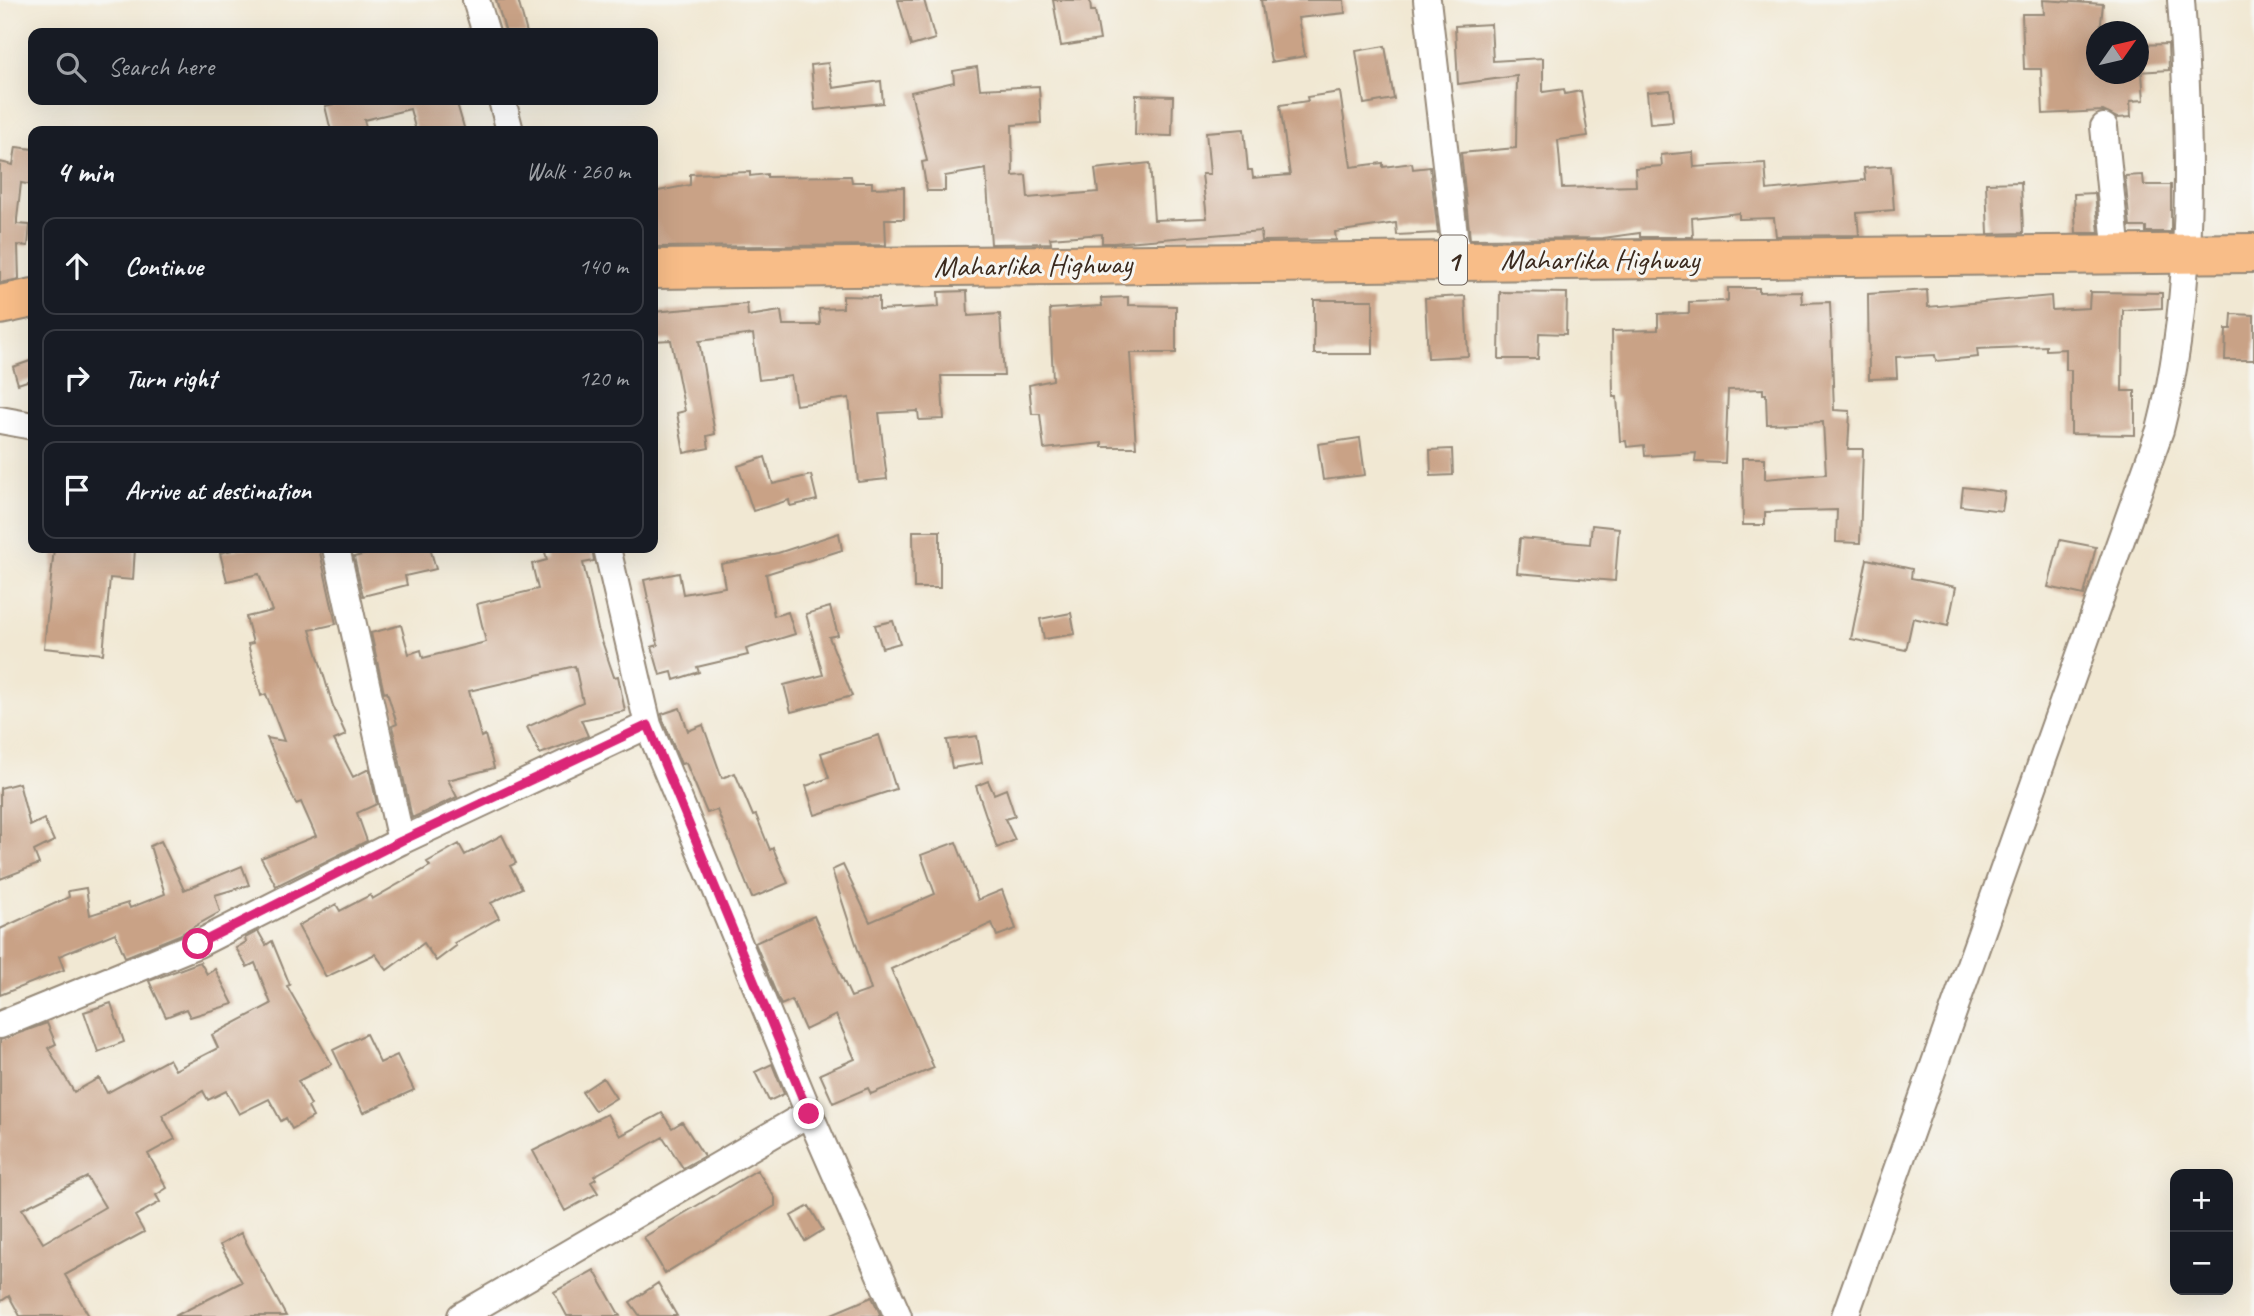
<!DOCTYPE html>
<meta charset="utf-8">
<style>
body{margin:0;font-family:Caveat,sans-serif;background:#242831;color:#f1f3f6}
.controls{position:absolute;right:21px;bottom:21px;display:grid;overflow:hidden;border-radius:14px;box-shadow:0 7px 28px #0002}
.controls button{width:63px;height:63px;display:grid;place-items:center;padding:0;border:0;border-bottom:2px solid #363941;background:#171b24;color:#f1f3f6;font:35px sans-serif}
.compass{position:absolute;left:2086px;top:21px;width:63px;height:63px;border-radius:50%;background:#171b24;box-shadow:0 7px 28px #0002;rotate:56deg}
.stop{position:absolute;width:21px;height:21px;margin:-16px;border:5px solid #db2777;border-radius:50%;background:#fff}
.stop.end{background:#db2777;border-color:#fff;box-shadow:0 2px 7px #0008}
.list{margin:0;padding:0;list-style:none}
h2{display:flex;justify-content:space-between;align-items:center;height:91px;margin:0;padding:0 28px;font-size:30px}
h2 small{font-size:23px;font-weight:400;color:#9ea1a6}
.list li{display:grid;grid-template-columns:46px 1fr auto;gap:21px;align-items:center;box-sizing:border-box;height:98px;margin:0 14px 14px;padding:0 14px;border:2px solid #363941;border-radius:14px}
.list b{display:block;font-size:26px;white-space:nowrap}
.list em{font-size:23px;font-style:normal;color:#9ea1a6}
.icon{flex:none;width:38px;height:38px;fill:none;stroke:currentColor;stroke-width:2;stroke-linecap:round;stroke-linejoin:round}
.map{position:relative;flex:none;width:2254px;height:1316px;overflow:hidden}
.search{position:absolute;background:#171b24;box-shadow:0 7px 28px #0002;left:28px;top:28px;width:630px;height:77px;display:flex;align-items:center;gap:18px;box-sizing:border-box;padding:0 24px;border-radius:14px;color:#9ea1a6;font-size:26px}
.panel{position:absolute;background:#171b24;box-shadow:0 7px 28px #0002;left:28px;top:126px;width:630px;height:427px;border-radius:14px}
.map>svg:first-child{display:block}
.building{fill:#c9a286;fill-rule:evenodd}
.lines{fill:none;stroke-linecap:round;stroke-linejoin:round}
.street-casing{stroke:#968978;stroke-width:30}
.highway-casing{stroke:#968978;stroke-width:42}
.street{stroke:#fff;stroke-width:26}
.highway{stroke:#f8bd88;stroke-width:38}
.route{stroke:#db2777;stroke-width:9}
.labels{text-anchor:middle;stroke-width:6;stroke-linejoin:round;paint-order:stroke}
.shield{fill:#f6f6f2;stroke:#73675e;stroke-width:2}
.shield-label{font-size:28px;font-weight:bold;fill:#3b2a1e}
.street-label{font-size:30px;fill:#3b2a1e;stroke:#f6f6f2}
</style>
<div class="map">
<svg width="2254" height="1316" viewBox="0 0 2254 1316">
<rect width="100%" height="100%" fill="#f6f6f2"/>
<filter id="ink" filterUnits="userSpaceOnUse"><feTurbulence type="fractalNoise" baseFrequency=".0143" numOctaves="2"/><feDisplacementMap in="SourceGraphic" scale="14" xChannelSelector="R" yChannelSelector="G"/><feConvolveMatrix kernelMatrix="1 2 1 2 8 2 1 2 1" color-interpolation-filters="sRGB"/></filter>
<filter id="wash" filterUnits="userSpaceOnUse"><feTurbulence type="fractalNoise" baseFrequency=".00686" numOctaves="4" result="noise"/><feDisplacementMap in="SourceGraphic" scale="28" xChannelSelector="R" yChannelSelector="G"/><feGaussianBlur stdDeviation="1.57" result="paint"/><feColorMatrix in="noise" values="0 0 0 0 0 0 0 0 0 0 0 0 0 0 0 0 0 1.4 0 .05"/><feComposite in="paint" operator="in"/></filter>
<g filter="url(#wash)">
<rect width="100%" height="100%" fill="#f1e8d3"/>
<g id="blocks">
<path class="building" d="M496 0H518L527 33H506Z
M898 0H924L935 39 911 46Z
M1053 0H1090L1091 11H1095L1100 40 1061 46Z
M1261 0H1344L1345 13 1298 18 1305 56 1271 62Z
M2043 0 2103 4 2100 32H2096V74H2142L2144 100 2130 101 2131 117 2117 118 2103 111 2043 114 2041 69H2024L2022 14H2044Z
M1491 24 1493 61 1543 58V92L1564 89 1565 94 1581 91 1588 136 1558 140 1562 188 1636 186 1635 168 1662 166 1661 155 1693 152 1694 167 1765 163 1767 190 1865 180 1864 168 1891 166 1894 210 1857 213 1859 235 1776 236 1774 218 1739 219V213L1692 218 1693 237H1640V233L1603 238 1470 239 1461 153 1516 148 1517 76 1458 84 1455 26Z
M2168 44 2169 70 2138 72V45Z
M1385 46 1394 99 1364 104 1356 51Z
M828 63 833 88 881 81 883 103 815 110 811 65Z
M977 67 980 89 1039 86 1041 123 1012 125 1013 176 1026 175 1028 198 1098 192 1095 169 1150 163 1154 220 1207 218 1202 174H1210L1206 132 1244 129 1248 170H1252L1253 178 1290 175 1280 105 1308 101 1307 97 1340 92 1351 167 1383 163V167L1412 163 1413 169 1430 167 1438 233 1397 235 1396 223 1335 232 1336 240 1262 241 1261 231 1113 243H1102V234L1050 238 1051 243 991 244 986 169 945 176V191H927L922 162 927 161 911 92 954 82 953 71Z
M1670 90 1673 122 1650 124 1647 92Z
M1136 95 1173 96 1172 136 1135 135Z
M351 100H456L465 131H416L410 109 364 120 367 131H331L325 106Z
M16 147 33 149V185L21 183 17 219V224L30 225 28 246 18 245 19 279 0 283V162L13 165Z
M750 172V176L767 174V177L851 176 852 182H872V188L904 187V219H885L886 245 653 247V192L690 185V174Z
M2143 175 2144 185H2171V232H2146V227H2130L2125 176Z
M2021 182 2023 233 1988 234 1986 183Z
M2095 193 2099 233H2076L2074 194Z
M1728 288H1759V292L1801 291 1802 303 1830 302 1834 410 1850 411 1848 449H1863L1860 543 1836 542 1837 510 1765 512V525H1743L1742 458H1765V479L1826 474 1823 422 1767 424 1766 394H1763V389L1728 390 1725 463 1695 462 1696 453 1645 456 1644 445 1627 447 1626 441H1620L1617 397H1613L1612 331 1658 330V314L1689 313V302L1728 301Z
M1927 290 1928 307 2051 296 2052 310 2089 308 2090 292 2162 293V308L2123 310 2122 391H2135V435L2071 434V370H2066V349L2046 350V346L1977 349 1978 357 1936 361 1935 355 1896 357 1897 378 1869 379 1868 294Z
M967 291 968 316 1000 314 1004 376H941L944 419 919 420 918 411 879 413 887 479 858 482 849 398 796 405 791 376 759 380 753 334 699 341 715 434 707 436 709 448 684 453 677 413 685 411 671 340 653 341V312L747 304 748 316 781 311 783 325H820L819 309 843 308V296L879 297V310L939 307 938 292Z
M1500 292 1567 293 1566 334 1539 333 1538 359H1499Z
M1465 296 1468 356 1428 358 1425 298Z
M1128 297V305L1176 306V353H1130L1136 447H1102V443L1044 449 1040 414H1032L1029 385 1053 380 1050 309 1102 306 1101 298Z
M1314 300H1373V354H1314Z
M2232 314 2254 315V360H2225L2226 329H2231Z
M33 360V379L18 384 13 367Z
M1360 438 1365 475 1323 480 1318 444Z
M1452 449 1453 475 1431 476 1430 450Z
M765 457 773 484 811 475 817 500 790 506 789 500 753 511 738 466Z
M1963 487 2005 492 2002 511 1961 506Z
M1592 525 1619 528 1615 581 1517 573 1520 538 1590 544Z
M913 531H940V588H914Z
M839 533 842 550 766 574 774 616 788 612 795 634 746 649 748 655 697 667 699 672 674 680 672 672 660 675 652 647 658 645 644 580 679 573 683 594 725 587 721 564 778 553Z
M2060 540 2096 547 2084 595 2048 587Z
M54 548H135L133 580 110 578 103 654 44 648Z
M241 548H319L336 624 310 630 333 706 346 735 334 740 353 777 369 769 377 804 357 813 367 841 276 886 261 858 316 836 301 802 296 804 267 738 284 741 266 694 261 696 248 644 253 643 246 617 272 611 259 574 227 581 220 553Z
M391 548H430L436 569 405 576 407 585 363 596 354 557Z
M544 548H592L594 561 583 563 598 629 614 677 618 676 625 711 581 720 588 736 540 754 527 727 583 702 575 666 469 691 481 737 485 735 494 768 448 780 457 797 412 818 392 726 397 724 387 692 384 693 371 633 401 625 409 654 421 650 423 658 486 642 477 604 538 589 532 564 547 560Z
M1867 559 1912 569 1911 578 1956 587 1948 626 1913 618 1906 650 1851 639Z
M830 607 838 635 829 637 852 696 791 712 784 685 823 675 806 614Z
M1071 613 1075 634 1044 639 1040 619Z
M893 621 900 643 882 648 875 625Z
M680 708 688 731 703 725 722 778 735 773 753 816 756 815 770 850 773 848 788 883 752 898 717 810 707 813 686 763 681 764 663 720 662 714Z
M879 735 896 789 815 815 806 786 829 778 821 753Z
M977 736 982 763 952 768 947 740Z
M988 781 994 794 1006 789 1015 816 1005 819 1015 840 997 848 976 786Z
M19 783 30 826 44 819 54 841 34 851 39 864 0 879V788Z
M502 835 516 863 510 866 522 888 491 903 499 918 454 943 456 946 436 961 424 943 387 970 375 954 326 977 298 926 336 904 340 911 370 895 372 899 430 866 427 862 459 844 465 855Z
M161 841 184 890 242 866 249 885 215 895 220 912 179 935 125 957 115 933 59 956 64 970 0 995V929L69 897 68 891 86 888 90 915 128 903 130 908 165 894 150 846Z
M956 842 978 900 1002 890 1016 929 997 936 992 923 891 969 934 1068 871 1094 868 1088 833 1103 820 1074 855 1059 836 1015 805 1030 792 1000 781 1005 755 943 814 916 851 997 871 990 832 870 843 865 870 922 935 894 921 855Z
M258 931 266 945 272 941 290 985 287 986 332 1064 298 1081 311 1105 308 1107 313 1117 292 1129 286 1118 281 1121 269 1099 239 1114 226 1091 208 1100 203 1091 162 1115 175 1139 148 1154 167 1188 156 1195 160 1202 135 1216 144 1232 65 1275 89 1316H20L9 1296 0 1302V1040L47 1023 56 1044 48 1048 74 1092 99 1078 107 1093 169 1059 175 1070 218 1048 212 1035 271 1004 255 963 247 967 236 948 246 942 245 938ZM87 1177 105 1207 43 1243 22 1209Z
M200 962 207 974 215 969 233 1004 190 1017 186 1009 166 1017 149 981Z
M111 1003 124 1042 98 1052 84 1012Z
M366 1034 380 1063 397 1055 414 1090 363 1113 333 1050Z
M772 1064 784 1094 769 1101 755 1072Z
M603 1078 616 1098 595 1111 582 1092Z
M662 1113 672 1128 682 1122 704 1156 683 1168 663 1137 594 1176 596 1179 591 1182 598 1193 565 1211 533 1151 607 1114 620 1136Z
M757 1170 775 1198V1206L665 1273 644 1237Z
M809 1206 823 1230 805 1241 791 1216Z
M241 1233 286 1316H175L242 1282 220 1245Z
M594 1270 620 1316H567L554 1292Z
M658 1283 677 1316H640L630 1302Z
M872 1297 881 1316H827Z"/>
</g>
</g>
<g filter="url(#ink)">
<use href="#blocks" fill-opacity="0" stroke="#968978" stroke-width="2"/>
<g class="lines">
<defs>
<path id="street" d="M476 0 486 33
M1427 0 1457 260
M502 100 510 131
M2104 127 2117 255
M0 420 33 426
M336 548 401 841
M607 548 648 725 809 1113 898 1316
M0 1025 198 944 401 841 648 725
M461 1316 809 1113
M1845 1316 2160 430C2195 294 2191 139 2181 0"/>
<path id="highway" d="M653 269 2254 253
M0 305 33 298"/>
</defs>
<use href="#street" class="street-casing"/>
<use href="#highway" class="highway-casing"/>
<use href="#street" class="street"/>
<use href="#highway" class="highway"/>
</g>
</g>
<g class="lines" filter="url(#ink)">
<path class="route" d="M198 944 401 841 648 725 809 1114"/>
</g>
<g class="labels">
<rect class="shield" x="1439" y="235.5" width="28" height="49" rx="5"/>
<g class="shield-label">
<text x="1453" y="270">1</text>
</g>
<g class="street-label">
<text x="1600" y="269">Maharlika Highway</text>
<text transform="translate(1033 265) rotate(-1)" y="10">Maharlika Highway</text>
</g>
</g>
</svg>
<div class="controls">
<button>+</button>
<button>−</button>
</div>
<svg class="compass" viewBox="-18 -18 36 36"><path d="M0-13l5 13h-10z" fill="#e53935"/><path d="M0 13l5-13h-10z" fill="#9ea1a6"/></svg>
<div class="stop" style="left:198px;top:944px"></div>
<div class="stop end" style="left:809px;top:1114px"></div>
<div class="search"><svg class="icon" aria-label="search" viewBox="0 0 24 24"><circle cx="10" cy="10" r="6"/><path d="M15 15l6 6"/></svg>Search here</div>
<section class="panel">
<h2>4 min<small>Walk · 260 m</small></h2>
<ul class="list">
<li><svg class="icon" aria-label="ahead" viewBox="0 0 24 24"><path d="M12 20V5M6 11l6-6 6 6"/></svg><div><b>Continue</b></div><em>140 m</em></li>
<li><svg class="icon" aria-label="right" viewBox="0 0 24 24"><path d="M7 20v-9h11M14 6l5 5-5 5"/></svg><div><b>Turn right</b></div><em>120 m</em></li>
<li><svg class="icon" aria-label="arrive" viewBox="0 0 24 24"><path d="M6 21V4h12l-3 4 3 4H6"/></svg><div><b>Arrive at destination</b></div></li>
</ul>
</section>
</div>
